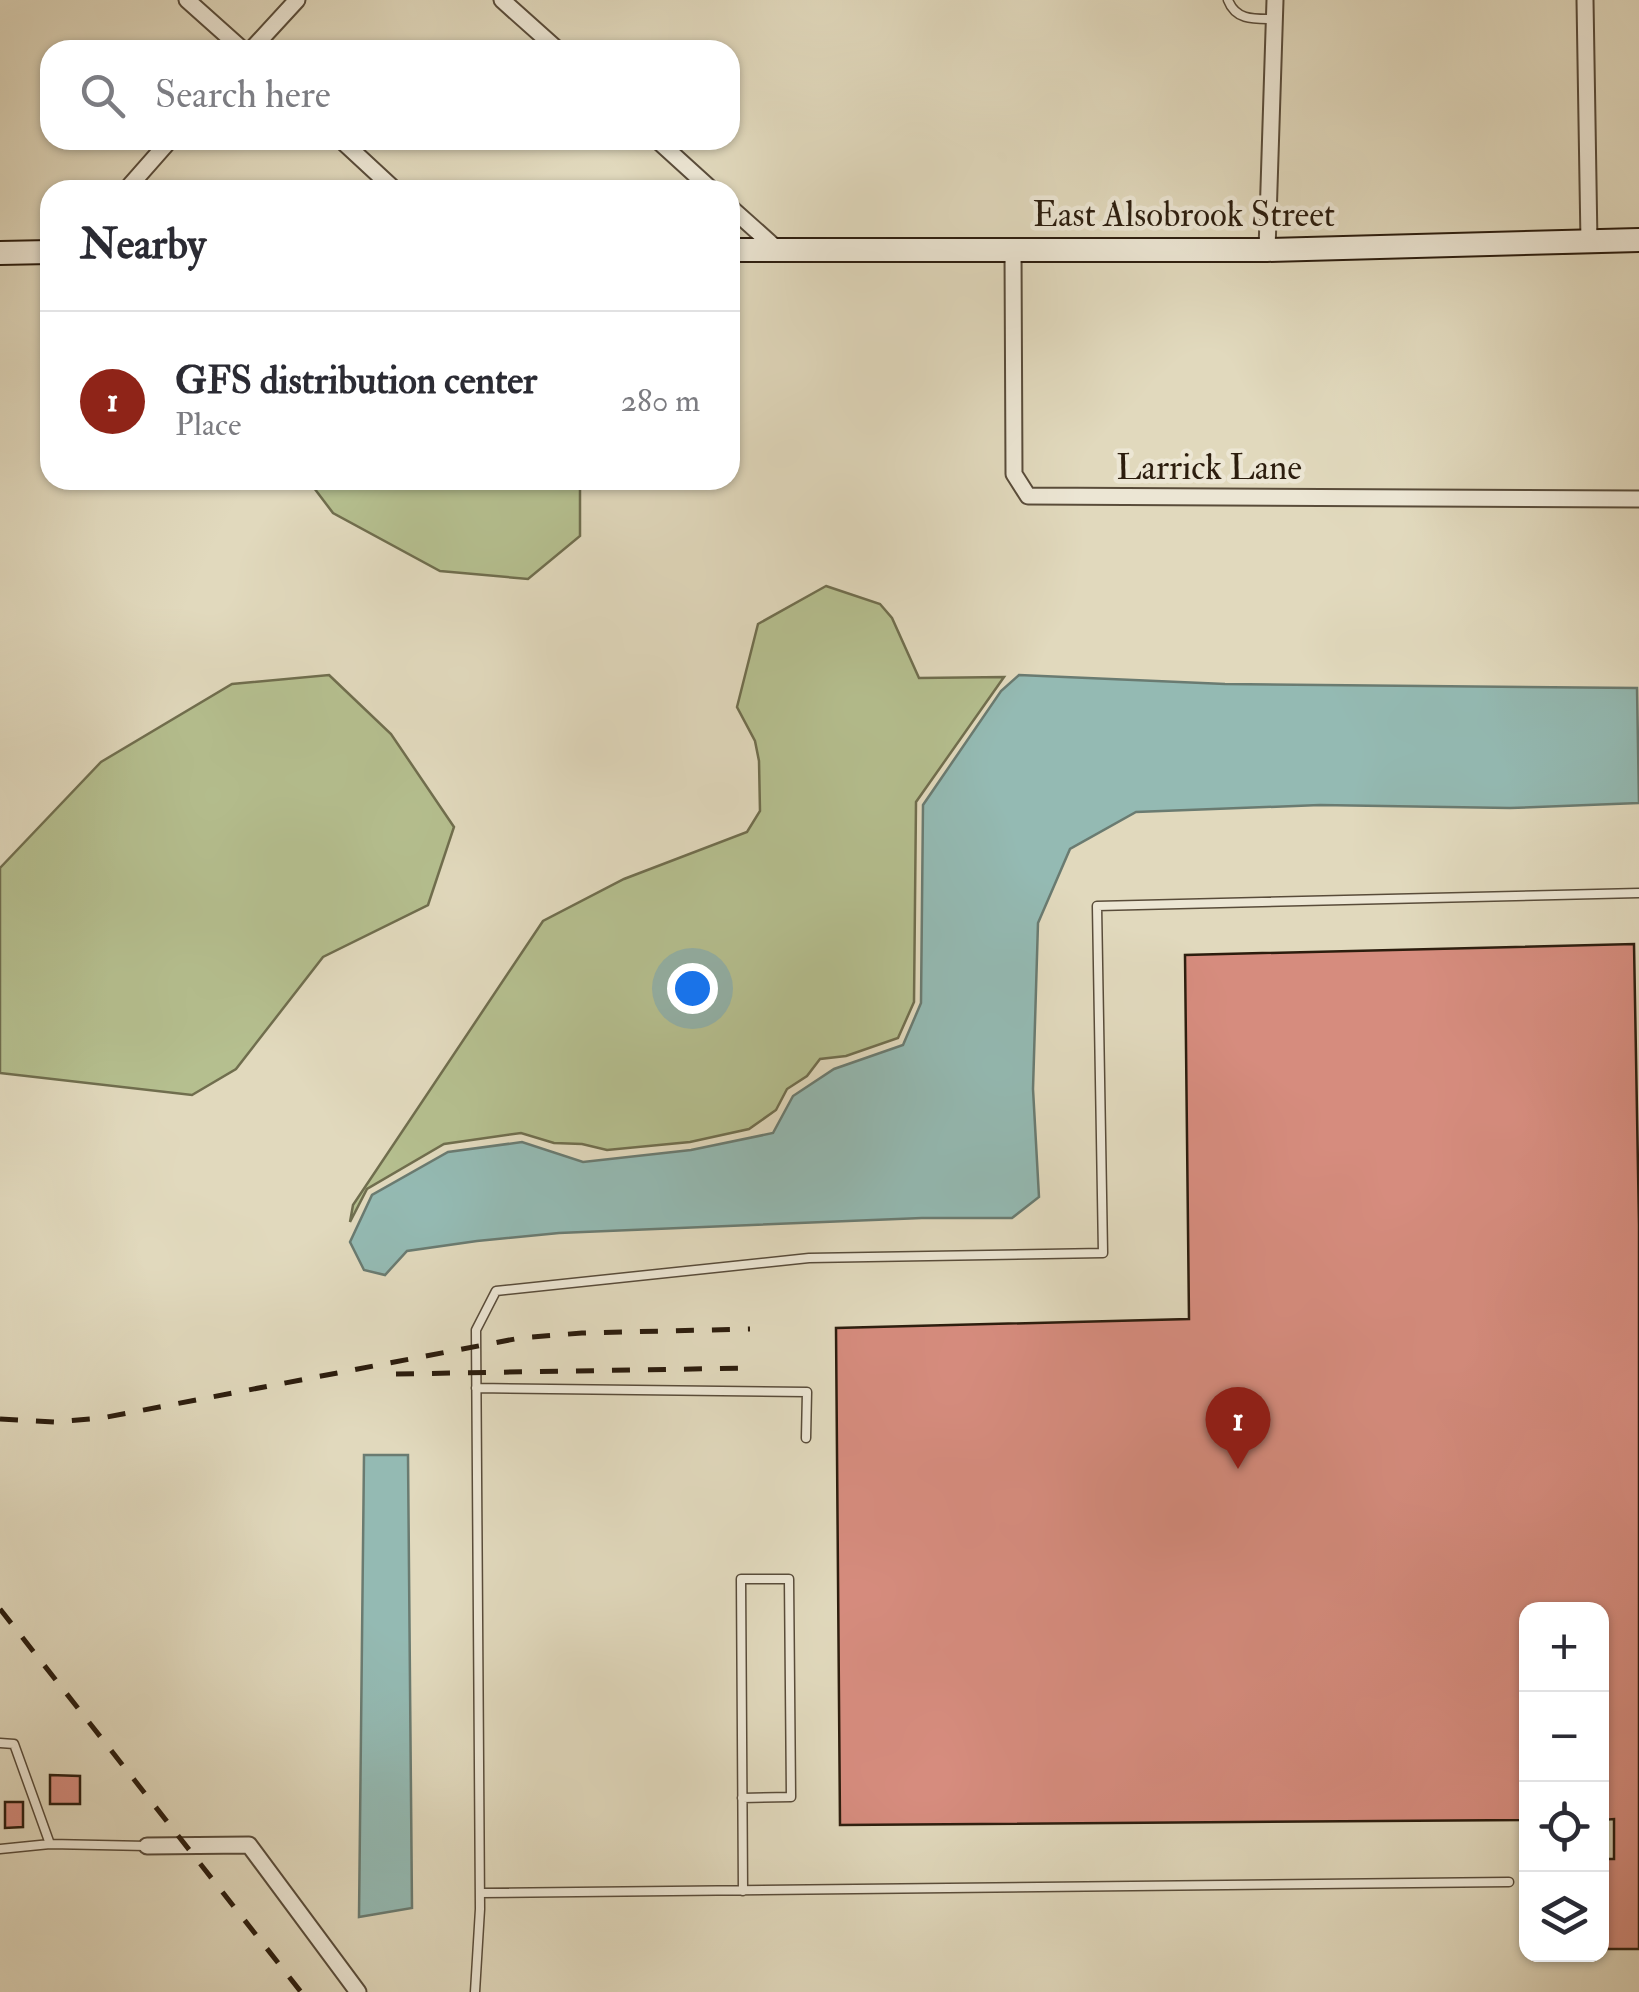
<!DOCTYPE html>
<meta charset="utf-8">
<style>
body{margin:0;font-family:"IM FELL Double Pica",serif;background:#f2f2f3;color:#2b2b33}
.controls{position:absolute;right:30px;bottom:30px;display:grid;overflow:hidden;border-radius:20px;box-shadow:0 2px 8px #0004}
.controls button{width:90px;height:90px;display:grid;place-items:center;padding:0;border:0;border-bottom:2px solid #e1e1e2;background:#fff;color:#2b2b33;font:50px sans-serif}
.you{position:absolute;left:692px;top:988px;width:35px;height:35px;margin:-25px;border:8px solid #fff;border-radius:50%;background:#1a73e8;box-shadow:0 0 0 15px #1a73e833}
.badge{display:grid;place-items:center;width:65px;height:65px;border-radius:50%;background:#8f2418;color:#fff;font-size:32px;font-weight:700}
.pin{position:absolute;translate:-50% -82px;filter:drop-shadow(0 2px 5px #0008)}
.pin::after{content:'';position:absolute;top:52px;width:35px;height:30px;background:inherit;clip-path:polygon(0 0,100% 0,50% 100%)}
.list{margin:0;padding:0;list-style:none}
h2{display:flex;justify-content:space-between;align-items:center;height:130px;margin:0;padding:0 40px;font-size:42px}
h2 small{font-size:32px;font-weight:400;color:#7c7c81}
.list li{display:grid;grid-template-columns:65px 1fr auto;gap:30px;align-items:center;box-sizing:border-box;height:180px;padding:0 40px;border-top:2px solid #e1e1e2}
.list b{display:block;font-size:38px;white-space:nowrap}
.list p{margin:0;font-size:32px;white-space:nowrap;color:#7c7c81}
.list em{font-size:32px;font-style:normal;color:#7c7c81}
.icon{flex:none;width:55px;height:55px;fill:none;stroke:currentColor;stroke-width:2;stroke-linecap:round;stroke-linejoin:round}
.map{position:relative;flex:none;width:1639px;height:1992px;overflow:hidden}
.search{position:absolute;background:#fff;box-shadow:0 2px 8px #0004;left:40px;top:40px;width:700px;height:110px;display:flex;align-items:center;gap:25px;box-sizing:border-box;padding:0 35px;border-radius:30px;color:#7c7c81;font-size:38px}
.panel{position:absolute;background:#fff;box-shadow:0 2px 8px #0004;left:40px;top:180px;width:700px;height:310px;border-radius:30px}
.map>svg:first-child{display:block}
.green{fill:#b5bf8f;stroke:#706e4e;stroke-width:2.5}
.water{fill:#94bab3;stroke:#6a7b71;stroke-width:2.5}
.building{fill:#d68c7e;stroke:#2c1d0e;stroke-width:2.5}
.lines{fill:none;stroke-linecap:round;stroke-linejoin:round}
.lane-casing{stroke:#594c3a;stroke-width:11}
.street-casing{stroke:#594c3a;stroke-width:19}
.secondary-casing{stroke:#2c1d0e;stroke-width:26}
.lane{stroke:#ece6d4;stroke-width:8}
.street{stroke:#ece6d4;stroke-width:15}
.secondary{stroke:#ece6d4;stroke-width:22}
.rail{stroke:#2c1d0e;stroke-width:5;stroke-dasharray:18 18;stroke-linecap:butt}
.labels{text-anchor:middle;stroke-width:9;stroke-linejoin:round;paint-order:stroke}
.street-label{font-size:35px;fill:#2c1d0e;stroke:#ece6d4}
</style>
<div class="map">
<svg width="1639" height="1992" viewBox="0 0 1639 1992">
<rect width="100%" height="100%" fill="#e1d9bd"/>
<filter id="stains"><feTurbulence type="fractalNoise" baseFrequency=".002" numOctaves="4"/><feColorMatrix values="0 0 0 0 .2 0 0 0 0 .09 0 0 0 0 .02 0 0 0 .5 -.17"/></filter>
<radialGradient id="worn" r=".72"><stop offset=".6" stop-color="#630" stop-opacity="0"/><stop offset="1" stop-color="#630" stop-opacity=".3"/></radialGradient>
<path class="green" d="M308 480H580V536L528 579 440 571 333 513Z
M826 586 880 604 892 618 919 678 1004 677 916 802 914 1002 898 1038 846 1056 820 1059 807 1076 787 1089 776 1110 749 1129 690 1142 607 1150 582 1144 554 1143 521 1133 444 1144 367 1189 350 1222 353 1205 543 921 624 879 747 832 760 811 759 761 755 741 737 707 758 624Z
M329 675 391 734 454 827 428 905 323 957 236 1069 192 1095 0 1073V868L101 762 232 684Z"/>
<path class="water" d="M1019 675 1225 684 1637 688 1639 803 1510 808 1320 805 1136 812 1070 849 1038 923 1033 1089 1039 1197 1012 1218H922L559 1233 477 1241 407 1251 385 1275 364 1270 350 1242 372 1195 448 1152 522 1142 583 1162 691 1150 773 1133 793 1096 834 1069 903 1045 921 1003 923 805 1001 691Z
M364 1455H408L412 1908 359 1917Z"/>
<path class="building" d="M1634 944 1639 1225V1949H1602V1859H1614V1819L1602 1820V1610H1526V1820L840 1825 836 1328 1189 1319 1185 955Z
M50 1775 80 1776V1804H50Z
M5 1802H23V1827L5 1828Z"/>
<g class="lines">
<defs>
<path id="lane" d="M1228 0C1236 21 1255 19 1274 19
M476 1388 807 1392 806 1438
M0 1743 14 1744 50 1844 147 1846
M742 1798 791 1797 789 1579H741L743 1891
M0 1849 50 1844
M480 1893 1509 1882
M475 1992 480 1909 476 1330 496 1291 809 1258 1103 1253 1097 906 1639 893"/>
<path id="street" d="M187 0 243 50
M502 0 558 50
M1585 0 1589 242
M251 50 297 0
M341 140 395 190
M657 140 712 190
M126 190 170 140
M730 207 777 249
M1013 250 1014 474 1028 496 1639 499
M1267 250 1275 0
M147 1846 249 1845 358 1992"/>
<path id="secondary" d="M730 250H1267L1639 240
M0 253 50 252"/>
</defs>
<use href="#lane" class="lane-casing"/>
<use href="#street" class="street-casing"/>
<use href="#secondary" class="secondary-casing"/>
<use href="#lane" class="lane"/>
<use href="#street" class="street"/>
<use href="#secondary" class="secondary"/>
<path class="rail" d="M396 1374 751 1368
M0 1419 54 1422 102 1418 520 1338 582 1333 750 1329
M0 1609 301 1992"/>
</g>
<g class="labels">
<g class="street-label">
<text x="1184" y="226">East Alsobrook Street</text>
<text x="1209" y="479">Larrick Lane</text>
</g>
</g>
<rect width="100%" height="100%" filter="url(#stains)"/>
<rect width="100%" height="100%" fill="url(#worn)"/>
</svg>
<div class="controls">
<button>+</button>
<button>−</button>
<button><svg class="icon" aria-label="locate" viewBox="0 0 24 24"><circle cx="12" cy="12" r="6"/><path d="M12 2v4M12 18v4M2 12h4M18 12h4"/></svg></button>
<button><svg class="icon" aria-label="layers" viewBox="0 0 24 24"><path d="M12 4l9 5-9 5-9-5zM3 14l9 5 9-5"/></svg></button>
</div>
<div class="you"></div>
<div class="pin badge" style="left:1238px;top:1469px">1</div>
<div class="search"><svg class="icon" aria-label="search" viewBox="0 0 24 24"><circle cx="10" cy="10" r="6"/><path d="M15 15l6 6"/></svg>Search here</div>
<section class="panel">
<h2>Nearby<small></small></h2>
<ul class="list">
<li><span class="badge">1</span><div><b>GFS distribution center</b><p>Place</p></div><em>280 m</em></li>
</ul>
</section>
</div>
